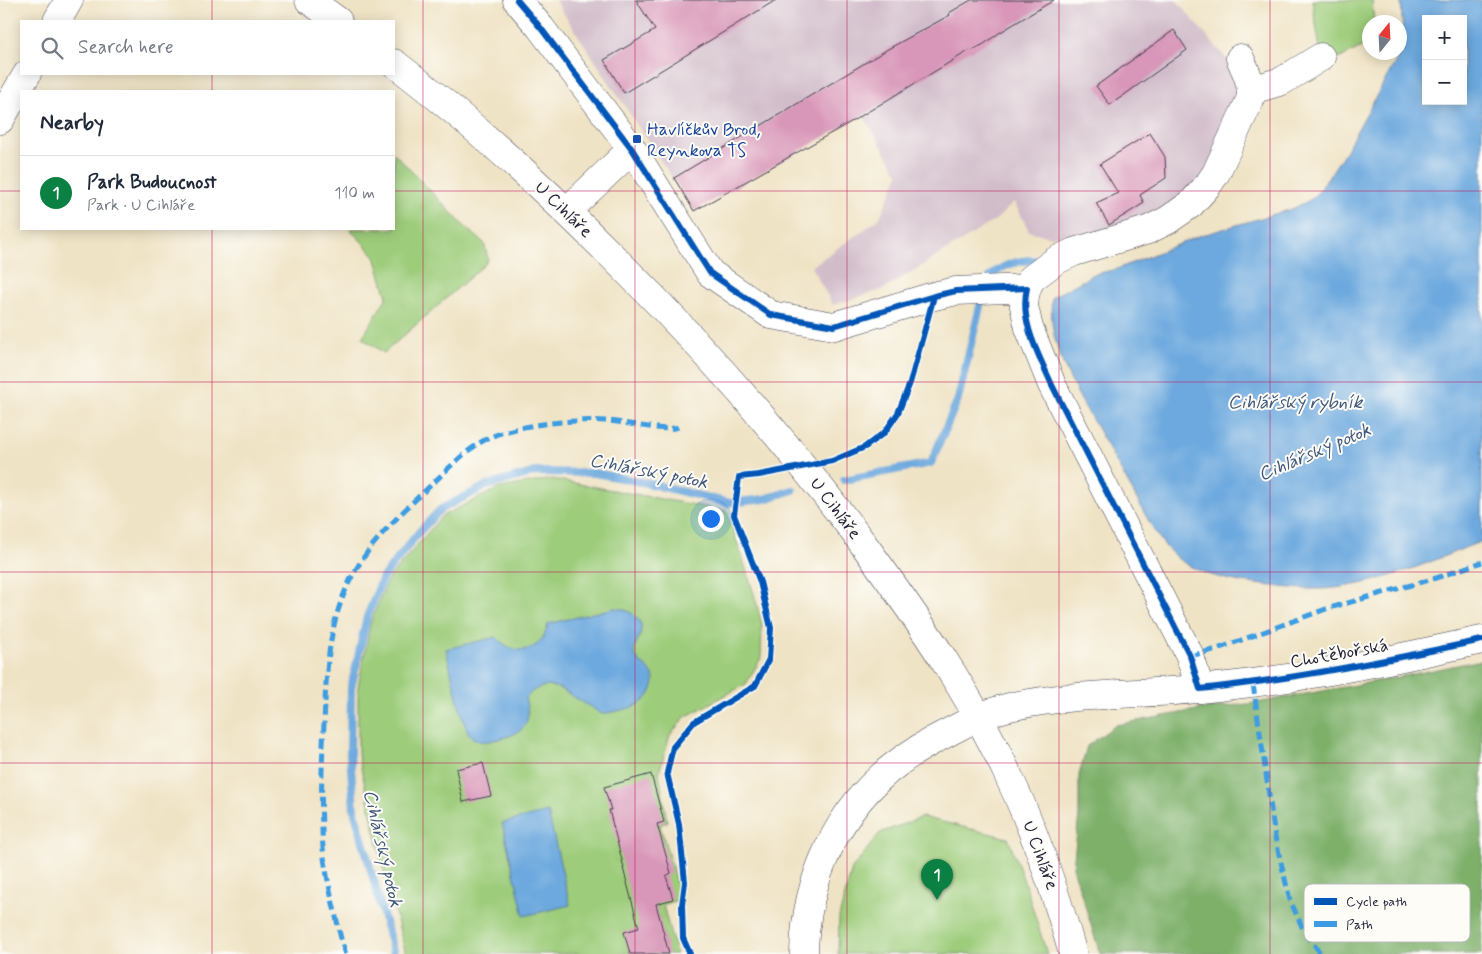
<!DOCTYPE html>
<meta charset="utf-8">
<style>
body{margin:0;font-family:Mynerve,sans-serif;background:#f6f6f7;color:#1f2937}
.controls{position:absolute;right:15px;top:15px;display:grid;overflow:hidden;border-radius:0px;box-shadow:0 2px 12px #0003}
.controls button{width:45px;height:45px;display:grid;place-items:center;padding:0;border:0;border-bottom:1px solid #e0e1e3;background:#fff;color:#1f2937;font:25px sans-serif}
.compass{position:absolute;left:1362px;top:15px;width:45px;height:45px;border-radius:50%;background:#fff;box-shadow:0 2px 12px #0003;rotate:18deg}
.you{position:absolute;left:710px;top:518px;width:18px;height:18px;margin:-12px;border:4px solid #fff;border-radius:50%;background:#1a73e8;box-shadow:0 0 0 8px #1a73e833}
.badge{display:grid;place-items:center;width:32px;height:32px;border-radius:50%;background:#0b8043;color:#fff;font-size:16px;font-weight:700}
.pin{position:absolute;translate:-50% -41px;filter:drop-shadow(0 1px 2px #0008)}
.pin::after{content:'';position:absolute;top:26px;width:18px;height:15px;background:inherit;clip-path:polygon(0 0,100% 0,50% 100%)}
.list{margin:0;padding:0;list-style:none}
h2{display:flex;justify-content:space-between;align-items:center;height:65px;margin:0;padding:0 20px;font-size:21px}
h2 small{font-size:16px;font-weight:400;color:#747a83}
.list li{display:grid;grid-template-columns:32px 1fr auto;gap:15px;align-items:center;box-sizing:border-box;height:75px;padding:0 20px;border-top:1px solid #e0e1e3}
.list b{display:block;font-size:19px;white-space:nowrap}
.list p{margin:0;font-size:16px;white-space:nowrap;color:#747a83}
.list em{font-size:16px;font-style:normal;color:#747a83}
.icon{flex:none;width:28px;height:28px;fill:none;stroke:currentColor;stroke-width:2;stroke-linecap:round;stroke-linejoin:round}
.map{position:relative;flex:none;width:1482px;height:954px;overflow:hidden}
.search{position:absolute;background:#fff;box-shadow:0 2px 12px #0003;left:20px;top:20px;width:375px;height:55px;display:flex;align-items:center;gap:12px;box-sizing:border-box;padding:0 18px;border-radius:0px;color:#747a83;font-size:19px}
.panel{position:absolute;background:#fff;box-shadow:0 2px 12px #0003;left:20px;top:90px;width:375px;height:140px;border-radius:0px}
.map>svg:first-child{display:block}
.industrial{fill:#d1bdca}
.green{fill:#9dcc7a;stroke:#60775a}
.forest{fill:#7eb06a;stroke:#506952}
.water{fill:#6da9de;stroke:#48668c;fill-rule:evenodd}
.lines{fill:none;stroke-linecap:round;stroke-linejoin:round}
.stream{stroke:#6da9de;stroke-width:8}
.building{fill:#d896b8}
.minor-casing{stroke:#413f50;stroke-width:29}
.major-casing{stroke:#413f50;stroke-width:29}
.minor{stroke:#fff;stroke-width:28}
.major{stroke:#fff;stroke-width:28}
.quiet{stroke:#3c9ce2;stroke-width:5;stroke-dasharray:10 5;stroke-linecap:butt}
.cycleway-casing{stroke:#fdfcf7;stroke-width:9}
.cycleway{stroke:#0057b8;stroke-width:6}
.grid{fill:none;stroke:#c2185b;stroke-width:1;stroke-opacity:0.55}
.transit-dot{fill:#1a4fb4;stroke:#fdfcf7;stroke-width:2}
.labels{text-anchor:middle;stroke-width:4;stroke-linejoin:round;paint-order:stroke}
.transit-label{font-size:18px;fill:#164399;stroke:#fdfcf7;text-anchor:start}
.street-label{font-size:18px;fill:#22223b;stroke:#fdfcf7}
.water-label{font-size:19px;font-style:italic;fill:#40587c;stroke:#fdfcf7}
.key{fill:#fdfcf7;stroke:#bbbbbf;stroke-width:1}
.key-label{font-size:14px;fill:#22223b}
</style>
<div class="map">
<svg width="1482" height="954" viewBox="0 0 1482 954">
<rect width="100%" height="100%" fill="#fdfcf7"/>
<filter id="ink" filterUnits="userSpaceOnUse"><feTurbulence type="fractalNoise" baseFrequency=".02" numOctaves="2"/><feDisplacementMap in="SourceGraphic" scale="10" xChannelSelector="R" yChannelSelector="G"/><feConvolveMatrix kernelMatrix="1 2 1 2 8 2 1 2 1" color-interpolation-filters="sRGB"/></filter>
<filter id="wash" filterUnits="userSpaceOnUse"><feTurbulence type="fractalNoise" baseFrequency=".0096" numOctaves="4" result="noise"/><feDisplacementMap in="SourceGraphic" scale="20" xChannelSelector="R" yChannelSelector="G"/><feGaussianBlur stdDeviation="1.12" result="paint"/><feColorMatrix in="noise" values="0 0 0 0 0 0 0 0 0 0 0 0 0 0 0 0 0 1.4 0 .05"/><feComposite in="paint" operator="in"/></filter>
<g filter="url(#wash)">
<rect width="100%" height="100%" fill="#efe3c5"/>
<path class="industrial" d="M555 0H1176L1231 64 1241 101 1204 178 1160 214 1107 233 1051 237 1029 231 1014 202 997 219 884 289 833 305 811 267 879 219 899 175 863 115 694 211Z"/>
<path class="green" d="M1312 0H1372L1374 22H1370L1369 43 1323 67Z
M394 153 462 224 484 243 488 259 485 264 384 353 362 338 387 297 375 256 350 229H394Z
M552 479 727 511 754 594 762 624 761 658 746 684 685 717 670 735 659 772 667 822 660 825 681 899 663 905 676 954H406L383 868 358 754V687L371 621 388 579 442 516 499 488Z
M922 817 1008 838 1025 884 1047 954H838L839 917 852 869 880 833Z"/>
<path class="forest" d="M1482 660V954H1100L1073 867 1079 815V775L1087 746 1116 725 1202 709 1256 703 1389 679Z"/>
<path class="water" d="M1401 0H1482V541C1435 560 1386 582 1335 588 1309 591 1281 587 1256 584 1224 580 1189 573 1167 548 1156 535 1147 518 1139 503 1127 482 1116 461 1104 440 1080 397 1046 349 1052 297L1084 280 1091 275 1117 269 1199 236 1292 209 1310 200 1320 190 1345 152 1397 59 1403 37ZM1426 19H1463V101H1426Z
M614 608C627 609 635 613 641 624 641 628 641 633 640 636 637 642 633 647 635 654 637 664 646 664 650 671 655 677 655 682 652 689 645 709 620 710 602 714L561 689C546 683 534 687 525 699 533 722 524 733 502 738 491 741 479 745 470 735 461 724 450 665 446 649L496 637C515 658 542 653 548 624Z
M548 812 570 905 524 916 502 823Z"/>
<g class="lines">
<path class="stream" d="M990 277C1002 265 1022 258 1038 261
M844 480 931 463 958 399 981 302
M394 954 354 809 350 754 351 688 367 617 383 577 419 532 441 509 486 486 535 472 595 473 647 483 729 503 765 499 793 490"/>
</g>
<g id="blocks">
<path class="building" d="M636 0H776L624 93 604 60 655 30Z
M971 0H1054L999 33 984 44 971 51 970 50 856 119 694 211 674 178 888 49 950 15 949 13Z
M1174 30 1187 50 1110 105 1096 86Z
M1150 133 1165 157 1166 178 1140 195 1144 203 1109 225 1096 203 1118 193 1100 164Z
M483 763 491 796 463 802 456 769Z
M651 774 664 822 657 824 671 873 666 876 673 899 656 904 669 954H630L624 932 639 928 623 868H624L609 810H611L604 787Z"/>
</g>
</g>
<g filter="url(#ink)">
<use href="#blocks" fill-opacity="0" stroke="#413f50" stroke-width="1"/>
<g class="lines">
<defs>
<path id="minor" d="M517 0 540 27 632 149 710 273 771 315 834 326 934 296 956 291 1027 288
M57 21 69 0
M1252 90 1282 81 1321 57
M0 120 27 74
M567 211 632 149
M1200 689 1190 656 1052 385 1029 328 1024 306 1025 296 1027 288 1031 279 1055 261 1074 252 1148 230 1168 220 1191 204 1208 185 1216 173 1250 100C1253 84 1246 72 1240 58
M804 954C805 880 838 807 899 762 923 744 951 731 978 717"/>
<path id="major" d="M309 0 338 21
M394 63C473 123 546 190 616 260 708 351 790 445 867 549 920 622 971 695 1009 777 1036 834 1056 894 1073 954
M978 717C990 713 1002 708 1014 706 1081 692 1150 695 1218 687 1306 678 1395 659 1482 640"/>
</defs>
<use href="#minor" class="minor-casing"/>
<use href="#major" class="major-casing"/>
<use href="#minor" class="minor"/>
<use href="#major" class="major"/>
<path class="quiet" d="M1190 656 1217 649 1326 609 1436 578 1482 562
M1253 684 1275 837 1290 900 1304 931 1321 954
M346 954C341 942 339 929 336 917 331 894 325 871 323 848 320 807 322 765 324 724 326 680 327 635 344 594 361 550 397 517 430 486 450 467 472 443 498 434 526 424 576 419 605 421 622 421 666 433 678 427"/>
<defs>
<path id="cycleway" d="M517 0 540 27 632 149 710 273 771 315 834 326 934 296 956 291 1027 288C1019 321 1039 355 1052 385L1190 656 1200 689C1295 679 1389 660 1482 640
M690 954 683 938 682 905 685 882 679 824 667 773 673 747 694 722 755 686 769 659 771 628 760 582 734 515 739 477 759 475 832 461 865 447 885 432 898 413 910 383 934 296"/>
</defs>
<use href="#cycleway" class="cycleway-casing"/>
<use href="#cycleway" class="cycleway"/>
</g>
</g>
<path class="grid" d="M212 0V21M423 0V954M635 0V954M847 0V954M1059 0V954M1270 0V954M212 74V91M0 191H21M394 191H1482M212 229V954M0 382H1482M0 572H1482M0 763H1482"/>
<rect class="transit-dot" x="632" y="134" width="10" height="10" rx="2.5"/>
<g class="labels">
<g class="transit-label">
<text x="647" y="135">Havlíčkův Brod,<tspan x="647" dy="21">Reynkova TS</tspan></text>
</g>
<g class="street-label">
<text transform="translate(564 209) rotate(44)" y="6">U Cihláře</text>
<text transform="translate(836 508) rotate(53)" y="6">U Cihláře</text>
<text transform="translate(1339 653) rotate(-10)" y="6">Chotěbořská</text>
<text transform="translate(1041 855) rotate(70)" y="6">U Cihláře</text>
</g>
<g class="water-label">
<text x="1295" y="408">Cihlářský rybník</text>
<text transform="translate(1314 451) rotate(-23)" y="7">Cihlářský potok</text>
<text transform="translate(649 470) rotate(11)" y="7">Cihlářský potok</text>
<text transform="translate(384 848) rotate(77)" y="7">Cihlářský potok</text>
</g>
</g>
<rect x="1304" y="884" width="166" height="58" rx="8" class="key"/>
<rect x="1314" y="898" width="23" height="7" fill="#0057b8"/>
<rect x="1314" y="921" width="23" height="6" fill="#3c9ce2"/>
<g class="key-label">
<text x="1346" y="906">Cycle path</text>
<text x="1346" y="929">Path</text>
</g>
</svg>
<div class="controls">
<button>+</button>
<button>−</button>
</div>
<svg class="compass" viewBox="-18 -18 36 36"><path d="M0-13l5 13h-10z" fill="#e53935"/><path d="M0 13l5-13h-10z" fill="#747a83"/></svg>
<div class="you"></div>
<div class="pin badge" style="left:937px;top:900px">1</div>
<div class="search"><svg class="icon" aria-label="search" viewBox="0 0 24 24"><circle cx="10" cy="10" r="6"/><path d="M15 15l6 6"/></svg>Search here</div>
<section class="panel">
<h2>Nearby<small></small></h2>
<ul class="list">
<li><span class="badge">1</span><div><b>Park Budoucnost</b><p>Park · U Cihláře</p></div><em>110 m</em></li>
</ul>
</section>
</div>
